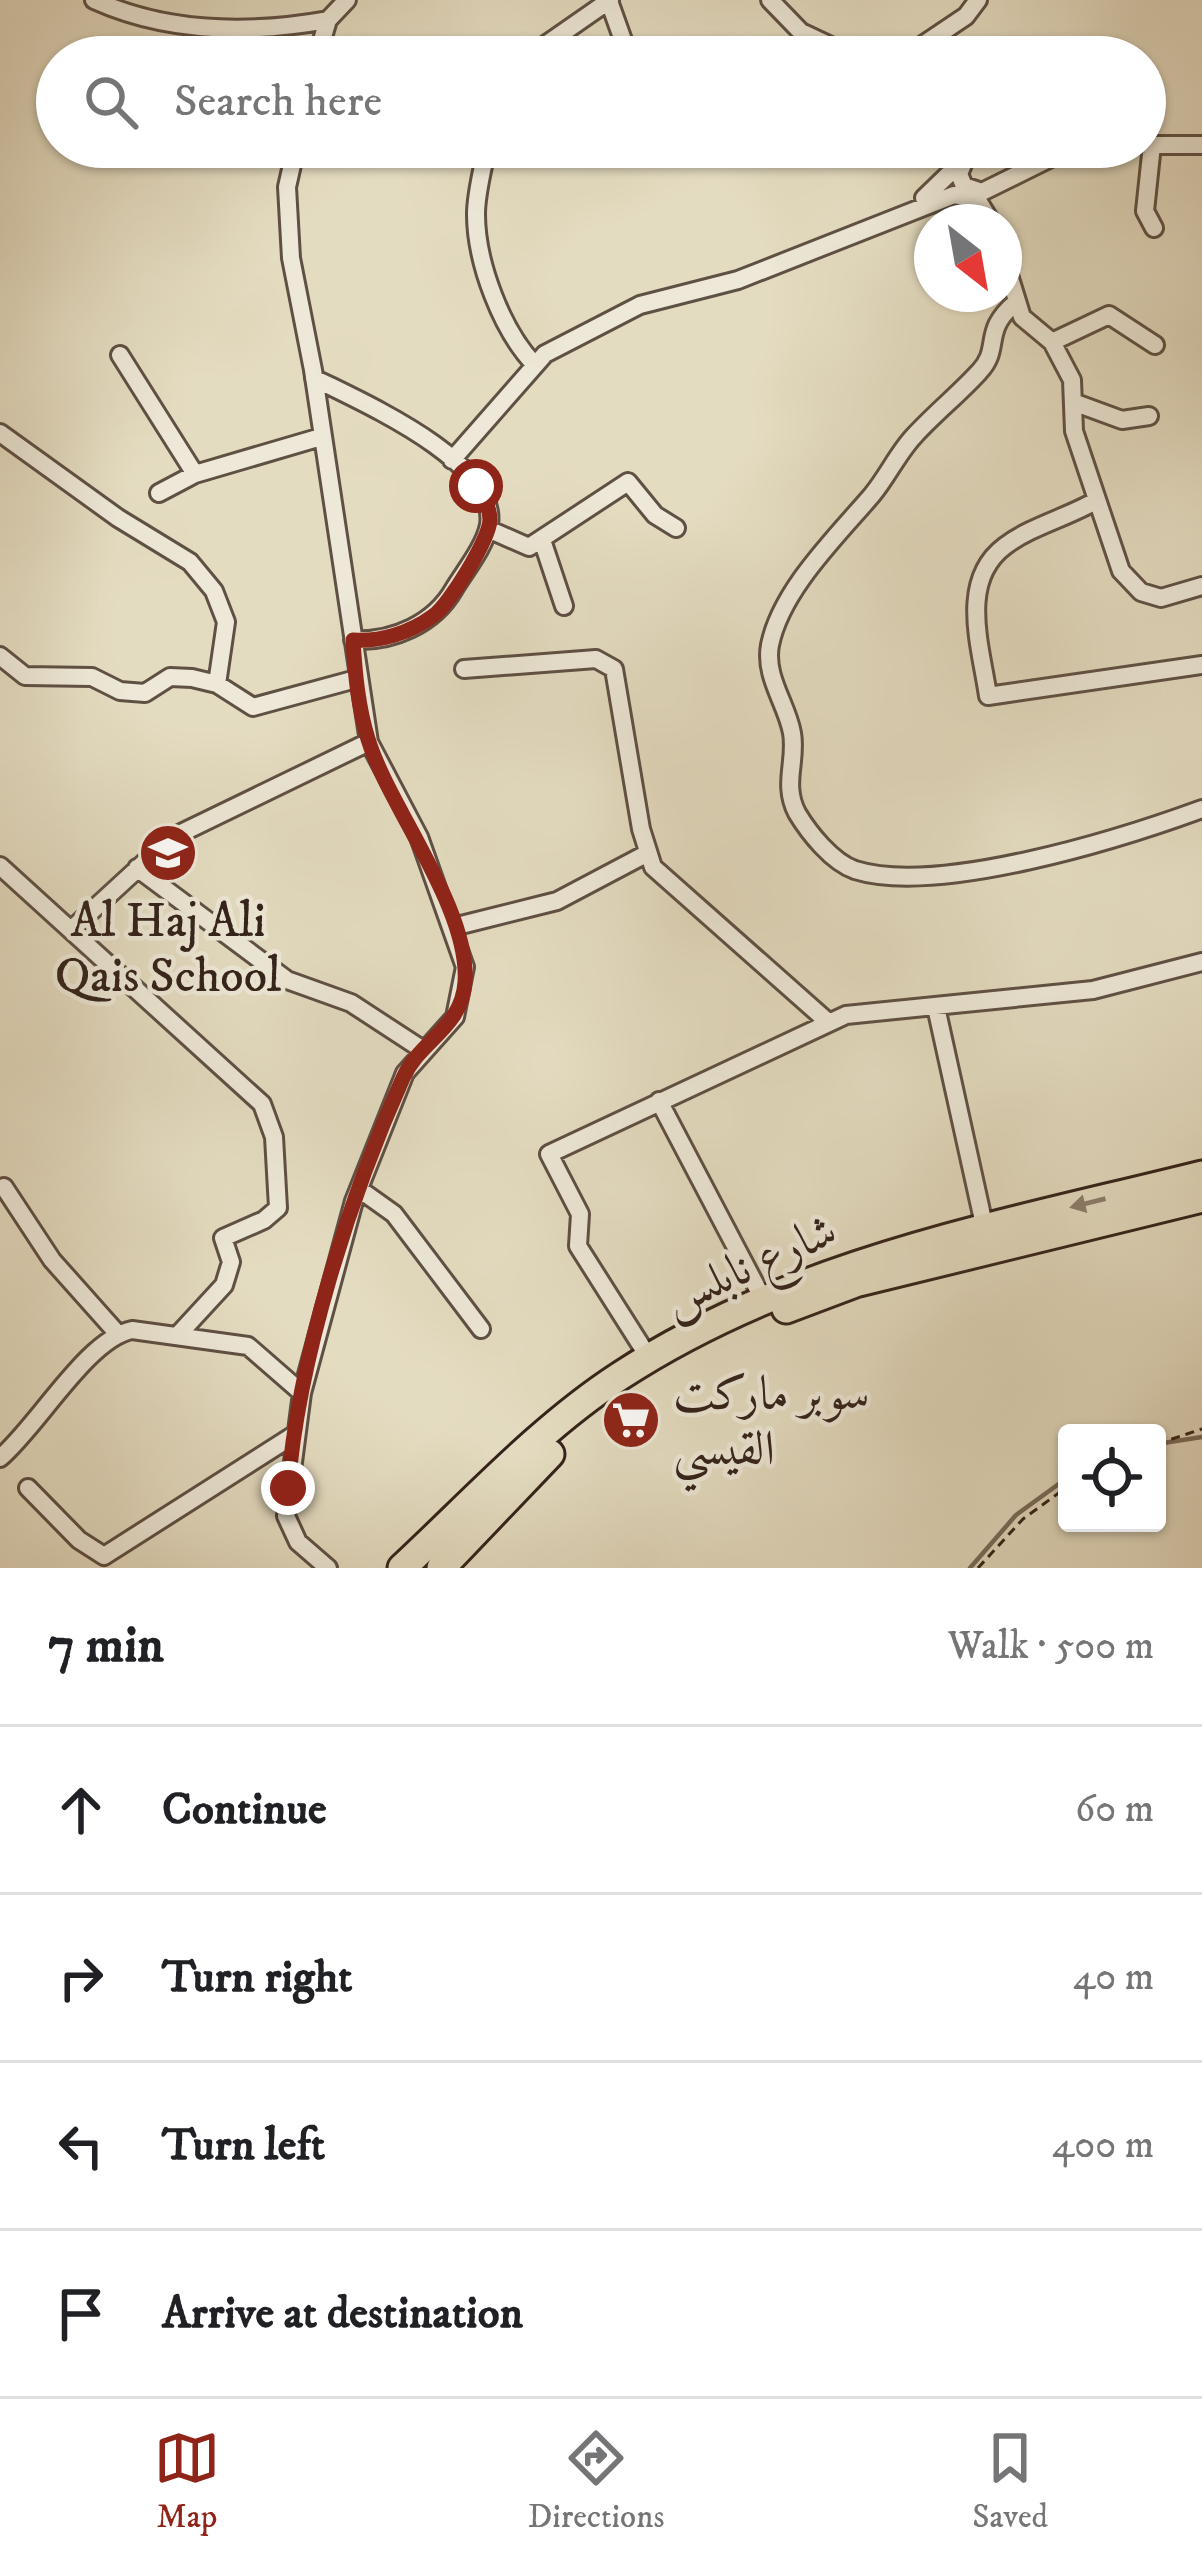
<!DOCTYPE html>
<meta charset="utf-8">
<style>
body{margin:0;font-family:"IM FELL DW Pica",Amiri,serif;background:#f2f2f2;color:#202124}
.controls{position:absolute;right:36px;bottom:36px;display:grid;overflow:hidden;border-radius:12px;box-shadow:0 3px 9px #0004}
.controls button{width:108px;height:108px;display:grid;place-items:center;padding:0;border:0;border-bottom:3px solid #e0e0e0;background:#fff;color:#202124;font:60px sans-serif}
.compass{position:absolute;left:914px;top:204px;width:108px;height:108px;border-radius:50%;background:#fff;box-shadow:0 3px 9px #0004;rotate:149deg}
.stop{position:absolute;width:36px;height:36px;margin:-27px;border:9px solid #8f2418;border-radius:50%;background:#fff}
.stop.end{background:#8f2418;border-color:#fff;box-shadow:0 3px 12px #0008}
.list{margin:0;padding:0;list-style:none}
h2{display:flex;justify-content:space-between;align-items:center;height:156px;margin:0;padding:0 48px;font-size:51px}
h2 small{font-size:39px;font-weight:400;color:#757577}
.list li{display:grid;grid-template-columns:78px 1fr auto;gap:36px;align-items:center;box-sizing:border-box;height:168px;padding:0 48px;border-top:3px solid #e0e0e0}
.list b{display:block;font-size:45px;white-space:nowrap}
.list em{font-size:39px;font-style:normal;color:#757577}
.icon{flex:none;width:66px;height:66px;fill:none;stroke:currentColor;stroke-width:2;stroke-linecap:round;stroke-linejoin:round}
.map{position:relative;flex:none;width:1202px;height:1568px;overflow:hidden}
.search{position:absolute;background:#fff;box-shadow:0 3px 9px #0004;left:36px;right:36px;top:36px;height:132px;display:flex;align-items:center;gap:30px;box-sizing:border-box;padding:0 42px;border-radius:66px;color:#757577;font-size:45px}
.sheet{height:828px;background:#fff}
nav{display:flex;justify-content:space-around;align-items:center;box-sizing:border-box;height:168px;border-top:3px solid #e0e0e0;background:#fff;font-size:33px;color:#757577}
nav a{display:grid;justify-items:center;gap:6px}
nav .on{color:#8f2418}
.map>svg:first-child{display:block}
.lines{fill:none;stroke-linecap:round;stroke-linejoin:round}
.stream{stroke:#796c5c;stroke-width:4.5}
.minor-casing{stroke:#5f5044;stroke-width:22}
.primary-casing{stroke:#33221a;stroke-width:33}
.path{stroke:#33221a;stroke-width:3;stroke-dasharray:9 6;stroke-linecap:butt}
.minor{stroke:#ede8d7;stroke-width:16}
.primary{stroke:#e4dcc1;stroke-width:27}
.oneway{fill:#8c7f6e}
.route{stroke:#8f2418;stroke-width:15}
.labels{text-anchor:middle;stroke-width:9;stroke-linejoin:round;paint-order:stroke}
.poi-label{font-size:48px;fill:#33221a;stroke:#ede8d7}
.street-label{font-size:48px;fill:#33221a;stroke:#ede8d7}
</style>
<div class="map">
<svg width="1202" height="1568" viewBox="0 0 1202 1568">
<rect width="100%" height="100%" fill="#e4dcc1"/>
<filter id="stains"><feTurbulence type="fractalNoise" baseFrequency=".00167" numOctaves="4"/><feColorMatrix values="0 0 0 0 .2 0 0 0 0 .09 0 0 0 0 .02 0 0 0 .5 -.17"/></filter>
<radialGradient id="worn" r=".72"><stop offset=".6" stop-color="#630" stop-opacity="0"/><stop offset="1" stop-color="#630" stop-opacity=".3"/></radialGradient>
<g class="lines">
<path class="stream" d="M1157 1444 1202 1437
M970 1568 1016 1515 1067 1478"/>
<defs>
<path id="minor" d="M94 0C167 33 250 34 328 20
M770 0 801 32 854 57
M609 1 629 57
M317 57 328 20 347 0
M528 57 610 0
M905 57 966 16 978 0
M1146 145H1202
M1152 145 1145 211 1154 228
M296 147 287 187 291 258 313 370 369 742 419 837 465 967 455 1017 405 1073 354 1201 302 1393 286 1516 298 1542 328 1568
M487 147C483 168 476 193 476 214 476 263 502 331 535 365
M992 152 1019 156 1109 147
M1003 156 966 157 959 174 964 186 982 192 1065 151
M924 198 954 169 950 147
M1004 259 1022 317 1052 342 1072 380 1074 431 1121 571 1141 592 1161 598 1202 586
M1015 303C981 332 1002 348 979 372 959 394 935 413 914 436 898 453 887 477 872 495 837 536 781 590 770 645 764 677 787 704 792 733 797 761 782 784 797 813 809 833 832 862 855 870 938 896 1120 839 1202 809
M1052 342 1109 315 1155 345
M120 355 195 474
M314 378C359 401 499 461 489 525 485 546 465 571 454 589 434 624 393 642 353 640
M1073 402 1122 420 1149 416
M0 433 118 518 190 562 214 591 226 622 217 684
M452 460 545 354 640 305 738 280 954 195 977 199 991 222
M159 493 195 474 321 437
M1097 500C1069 517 1031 526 1005 546 958 581 981 647 988 696L1202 665
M488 529 529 547 628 482 655 515 676 528
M542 540 564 606
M0 656 25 676 92 677 120 691 145 693 170 677 192 678 217 684 253 707 356 679
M464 669 596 659 614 669 641 829 653 867 828 1022
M0 866 262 1104 274 1137 278 1208 264 1220 223 1238 231 1262 224 1285 177 1336
M137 868 287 980 351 1003 423 1050
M453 927 557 901 646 854
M72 929 171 838 369 742
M936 1007 985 1229
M659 1101 763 1299
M4 1187 52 1260 117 1333
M359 1189 394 1214 481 1329
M649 1358 578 1246 580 1214 549 1154 846 1015 1093 990 1202 962
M0 1458C38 1426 87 1339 132 1330L248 1346 302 1393
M28 1488 79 1540 104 1556 294 1435"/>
<path id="primary" d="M786 1309 855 1283 1202 1198
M402 1568C472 1503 540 1428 620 1376 796 1261 1002 1225 1202 1175
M441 1568 550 1454"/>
</defs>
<use href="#minor" class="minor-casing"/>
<use href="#primary" class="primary-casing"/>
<path class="path" d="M1157 1444 1202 1429
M978 1568 1023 1519 1067 1487"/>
<use href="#minor" class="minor"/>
<use href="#primary" class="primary"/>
</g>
<defs><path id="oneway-solid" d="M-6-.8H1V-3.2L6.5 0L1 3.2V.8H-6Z" transform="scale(3)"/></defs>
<use class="oneway" href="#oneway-solid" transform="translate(1088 1203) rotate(166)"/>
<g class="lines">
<path class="route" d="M288 1488C298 1359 350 1196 403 1078 420 1040 462 1028 465 982 470 908 388 806 368 739 358 707 355 673 353 640 380 642 410 633 433 616 449 605 489 540 490 520 490 507 483 496 476 486"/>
</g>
<defs>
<symbol id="school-disc" viewBox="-11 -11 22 22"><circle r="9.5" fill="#8f2418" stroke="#ede8d7"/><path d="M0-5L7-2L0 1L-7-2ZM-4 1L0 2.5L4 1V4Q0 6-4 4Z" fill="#fff"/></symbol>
<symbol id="supermarket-disc" viewBox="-11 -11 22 22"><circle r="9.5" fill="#8f2418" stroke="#ede8d7"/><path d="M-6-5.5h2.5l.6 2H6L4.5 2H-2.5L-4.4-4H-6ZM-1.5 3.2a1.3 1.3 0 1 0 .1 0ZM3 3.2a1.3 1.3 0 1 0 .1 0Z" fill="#fff"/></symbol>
</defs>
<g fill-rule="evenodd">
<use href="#school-disc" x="135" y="820" width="66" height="66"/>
<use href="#supermarket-disc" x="598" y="1387" width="66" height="66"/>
</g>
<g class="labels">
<g class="poi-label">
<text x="168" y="936">Al Haj Ali<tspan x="168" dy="55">Qais School</tspan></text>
<text x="673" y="1409" text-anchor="start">سوبر ماركت<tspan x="673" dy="55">القيسي</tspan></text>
</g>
<g class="street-label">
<text transform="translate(749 1263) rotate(-24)" y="17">شارع نابلس</text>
</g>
</g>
<rect width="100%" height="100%" filter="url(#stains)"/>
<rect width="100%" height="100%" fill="url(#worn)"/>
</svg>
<div class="controls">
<button><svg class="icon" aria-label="locate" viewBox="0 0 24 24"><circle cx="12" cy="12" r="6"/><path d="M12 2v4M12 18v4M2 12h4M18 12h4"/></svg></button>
</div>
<svg class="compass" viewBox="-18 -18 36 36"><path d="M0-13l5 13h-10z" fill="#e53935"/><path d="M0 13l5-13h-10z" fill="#757577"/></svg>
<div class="stop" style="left:476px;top:486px"></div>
<div class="stop end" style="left:288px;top:1488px"></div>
<div class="search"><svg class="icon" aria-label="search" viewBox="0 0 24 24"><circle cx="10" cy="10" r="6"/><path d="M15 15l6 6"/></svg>Search here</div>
</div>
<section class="sheet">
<h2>7 min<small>Walk · 500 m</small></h2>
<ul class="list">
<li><svg class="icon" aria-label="ahead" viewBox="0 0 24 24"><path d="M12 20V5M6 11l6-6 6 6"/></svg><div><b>Continue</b></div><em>60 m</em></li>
<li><svg class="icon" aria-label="right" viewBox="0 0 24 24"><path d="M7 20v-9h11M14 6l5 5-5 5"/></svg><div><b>Turn right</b></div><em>40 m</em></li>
<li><svg class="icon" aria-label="left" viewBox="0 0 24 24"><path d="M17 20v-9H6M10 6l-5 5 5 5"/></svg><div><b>Turn left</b></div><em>400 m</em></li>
<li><svg class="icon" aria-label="arrive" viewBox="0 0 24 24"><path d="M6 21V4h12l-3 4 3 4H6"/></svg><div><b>Arrive at destination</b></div></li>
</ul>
</section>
<nav>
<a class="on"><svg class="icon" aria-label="map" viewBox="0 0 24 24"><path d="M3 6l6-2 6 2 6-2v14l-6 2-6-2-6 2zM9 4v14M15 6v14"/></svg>Map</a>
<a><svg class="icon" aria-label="directions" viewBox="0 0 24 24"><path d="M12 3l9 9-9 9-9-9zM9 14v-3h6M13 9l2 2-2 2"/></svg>Directions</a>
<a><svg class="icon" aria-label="saved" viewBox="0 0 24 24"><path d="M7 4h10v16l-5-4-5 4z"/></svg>Saved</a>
</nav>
